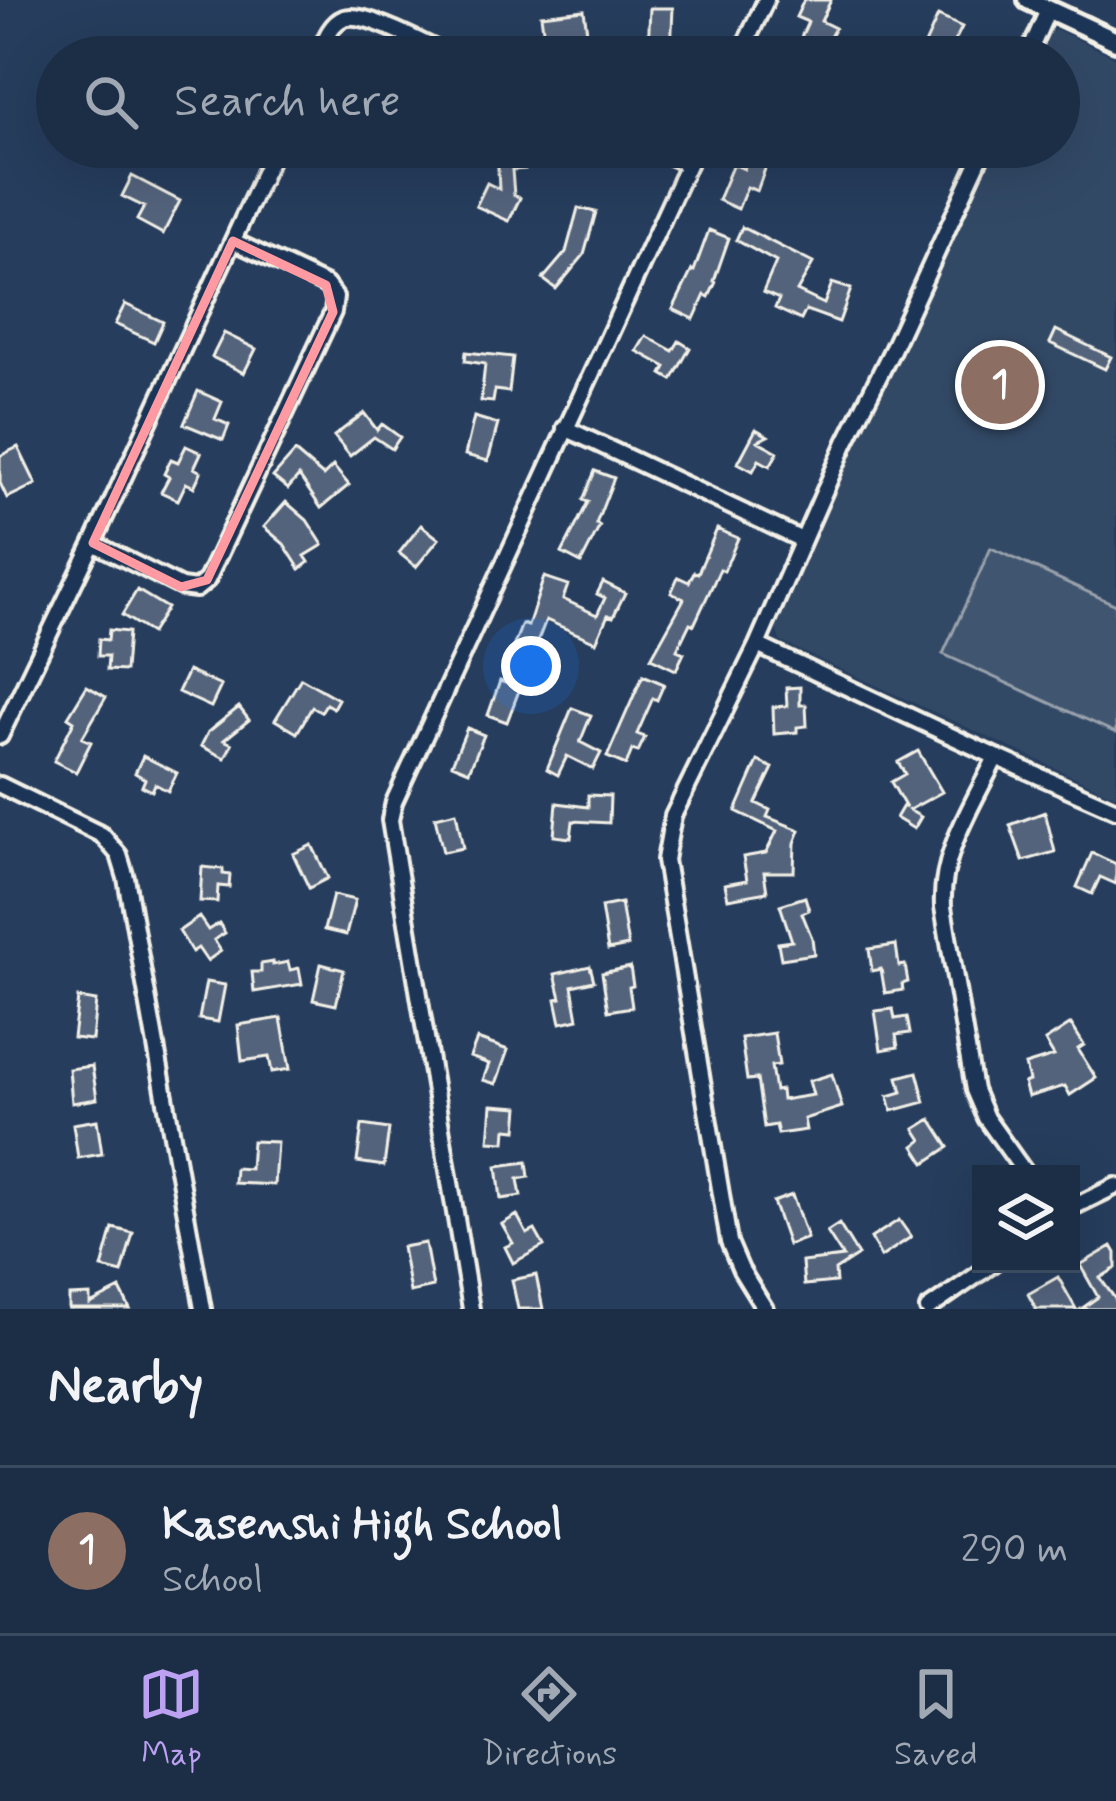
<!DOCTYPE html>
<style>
body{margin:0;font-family:Mynerve,sans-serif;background:#25364d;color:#f1f3f6}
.controls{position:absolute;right:36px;bottom:36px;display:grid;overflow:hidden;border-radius:0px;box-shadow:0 12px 48px #0002}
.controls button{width:108px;height:108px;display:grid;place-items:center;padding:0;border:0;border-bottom:3px solid #3a4a5f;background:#1c2e46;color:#f1f3f6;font:60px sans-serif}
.you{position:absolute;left:531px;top:666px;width:42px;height:42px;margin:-30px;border:9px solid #fff;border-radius:50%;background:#1a73e8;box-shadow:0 0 0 18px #1a73e833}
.badge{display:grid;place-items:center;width:78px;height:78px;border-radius:50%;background:#bca0f2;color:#fff;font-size:39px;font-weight:700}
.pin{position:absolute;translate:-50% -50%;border:6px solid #fff;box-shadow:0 3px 12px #0006}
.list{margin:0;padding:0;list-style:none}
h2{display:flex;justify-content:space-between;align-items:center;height:156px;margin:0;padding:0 48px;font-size:51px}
h2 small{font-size:39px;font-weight:400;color:#a0a8b3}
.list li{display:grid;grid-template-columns:78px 1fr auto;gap:36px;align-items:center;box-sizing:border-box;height:168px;padding:0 48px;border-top:3px solid #3a4a5f}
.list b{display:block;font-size:45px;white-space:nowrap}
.list p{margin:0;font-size:39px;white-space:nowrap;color:#a0a8b3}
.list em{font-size:39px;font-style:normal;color:#a0a8b3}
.icon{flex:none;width:66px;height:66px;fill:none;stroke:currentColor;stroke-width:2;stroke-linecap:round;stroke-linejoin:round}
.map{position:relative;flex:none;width:1116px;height:1309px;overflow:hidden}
.search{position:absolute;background:#1c2e46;box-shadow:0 12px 48px #0002;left:36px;right:36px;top:36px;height:132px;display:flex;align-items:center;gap:30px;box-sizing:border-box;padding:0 42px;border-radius:66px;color:#a0a8b3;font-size:45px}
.sheet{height:324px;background:#1c2e46}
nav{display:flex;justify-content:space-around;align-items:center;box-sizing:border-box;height:168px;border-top:3px solid #3a4a5f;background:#1c2e46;font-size:33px;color:#a0a8b3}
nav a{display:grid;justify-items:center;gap:6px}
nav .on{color:#bca0f2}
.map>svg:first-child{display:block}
.built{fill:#334966}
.green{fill:#40546f;stroke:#9aa2ac;stroke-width:3}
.building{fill:#52647b;stroke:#f4f1e8;stroke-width:3}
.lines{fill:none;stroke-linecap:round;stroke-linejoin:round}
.minor-casing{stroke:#f4f1e8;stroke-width:22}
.major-casing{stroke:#f4f1e8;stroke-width:26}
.minor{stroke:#1d3557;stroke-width:14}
.major{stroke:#1d3557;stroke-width:16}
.marked{fill:none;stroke:#ff9aa2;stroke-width:9;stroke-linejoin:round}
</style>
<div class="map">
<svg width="1116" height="1309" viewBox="0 0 1116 1309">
<rect width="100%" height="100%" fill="#263d5d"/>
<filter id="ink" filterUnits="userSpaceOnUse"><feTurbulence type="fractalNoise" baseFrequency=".00833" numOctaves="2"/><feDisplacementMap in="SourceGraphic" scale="24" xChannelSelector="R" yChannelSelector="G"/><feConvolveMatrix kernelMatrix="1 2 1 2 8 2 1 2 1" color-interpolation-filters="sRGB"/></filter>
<g filter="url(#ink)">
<path class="built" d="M1057 30 1116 58V796L780 641 775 623 992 147H1059V57H1033L1044 33Z"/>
<path class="green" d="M991 548 1116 605V733L943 654Z"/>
<path class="building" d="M804 0H831L821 21 835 28 830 37 835 39 827 57H808L795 50 808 22 796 17Z
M650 8H673L671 51 648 50Z
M584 10 587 32 544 37 541 15Z
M938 16 962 27 947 57 924 47Z
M497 147H524L525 169 512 170 514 195 520 198 509 221 476 206 487 183 499 189Z
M751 147H773L757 191 747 187 738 209 718 200 733 164 744 169Z
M132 176 180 201 163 234 137 220 144 207 122 196Z
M578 208 596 212 584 255 556 289 543 279 566 252Z
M742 227 813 263 797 291 824 304 832 283 851 289 839 322 806 310 801 320 775 308 779 299 763 292 776 262 736 240Z
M709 230 729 238 714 281 716 282 709 297 705 295 694 319 673 309 692 270 694 271Z
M125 304 163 322 154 342 115 324Z
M1056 330 1111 357 1105 369 1050 343Z
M224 333 256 349 244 373 212 357Z
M646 336 673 351 679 341 690 348 672 380 662 374 666 367 637 351Z
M466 352 513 357 509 392 495 390 493 402 481 401 485 364 465 361Z
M198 391 222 402 215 419 229 425 223 440 184 424Z
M364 413 377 430 382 424 400 437 392 449 374 437 350 456 334 436Z
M474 417 498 424 488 461 465 455Z
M756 429 768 436 758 441 778 452 770 466 759 460 753 471 738 463Z
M186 446 201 453 194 468 201 472 194 487 186 483 178 500 161 492 169 477 164 474 171 459 178 462Z
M18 447 36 484 7 498 0 483V456Z
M295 452 323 476 333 466 349 485 321 508 299 476 288 489 273 477Z
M595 471 614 478 596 524 600 526 581 563 562 553 588 502 583 500Z
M286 502 307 520 323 545 305 556 309 562 300 569 284 544 264 527Z
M421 525 439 539 416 567 399 553Z
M717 529 738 538 724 571 720 569 694 625 690 623 677 650 684 653 676 670 651 658 684 599 671 593 678 577 689 582 694 572 698 573Z
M544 577 568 585 563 599 597 615 605 598 597 594 603 582 625 593 613 617 608 615 596 642 546 620 528 666 509 658 522 624 528 626Z
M137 590 167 608 151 633 122 615Z
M109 630 128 632 125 671 107 670 108 656H98L99 639 108 640Z
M188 671 221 686 211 707 178 692Z
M643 675 664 684 657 700 653 698 637 734 645 737 638 752 632 750 626 765 607 757Z
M301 678 338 699 333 708 326 704 321 712 312 707 297 733 275 720Z
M500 681 520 688 507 722 488 715Z
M87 686 106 697 82 738 91 742 76 772 54 761 74 721 68 717Z
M800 687V705H806L807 726 797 727V732L774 734 773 707 787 706 786 688Z
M239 707 249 720 224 740 232 744 225 758 201 746 208 732Z
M572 708 591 715 580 742 601 753 593 769 567 756 558 775 547 769Z
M467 728 484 735 469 771 452 764Z
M918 751 942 792 909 810 921 817 914 829 896 818 903 806 906 808 891 782 905 774 898 762Z
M143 756 177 773 168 791 155 784 152 791 142 786 145 779 135 773Z
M758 761 773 768 756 803 770 810 767 817 800 830 795 843 794 872H764L767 892 728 899 725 884 747 880 743 857 766 853 777 831 736 811Z
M588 795 610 796 609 823 573 821 571 838 554 836 557 803 588 807Z
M456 812 463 848 443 852 435 817Z
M1045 812 1055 852 1023 861 1010 825Z
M312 845 328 878 309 888 293 854Z
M1092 853 1116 864V884L1100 877 1092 894 1077 887Z
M202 867 223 869V874L230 875 229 887 218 886 217 902 200 901Z
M333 895 355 900 346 935 324 930Z
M805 897 809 910 802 913 812 938 814 954 781 959 778 943 792 941 780 905Z
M621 903 628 946 608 950 601 907Z
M199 917 208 930 219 923 225 933 214 940 221 951 207 961 198 948 192 952 179 931Z
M896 945 899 966 905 965 908 982 902 984 903 990 885 993 881 969 872 971 869 949Z
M273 962V965L288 962 290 970 299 968 302 984 254 992 252 972H261V964Z
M321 964 344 970 336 1005 313 1000Z
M590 966 594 981 572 986 578 1019 561 1023 556 999 561 998 555 974Z
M630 967 633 986 629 987 632 1007 608 1011 602 973Z
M206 982 225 985 218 1022 199 1019Z
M78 998 96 1001 92 1040 73 1038Z
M893 1009 895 1019 907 1017 910 1033 896 1035 898 1047 881 1050 875 1011Z
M281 1018 290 1069 272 1072 269 1057 242 1061 238 1025Z
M1071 1024 1084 1045 1078 1049 1096 1078 1070 1095 1065 1086 1028 1097 1024 1083 1029 1081 1025 1065 1054 1056 1045 1041Z
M774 1033 779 1065 771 1066 775 1091 781 1090 782 1100 813 1095 809 1081 832 1074 842 1107 804 1119 806 1130 778 1134 776 1125 764 1127 757 1079 747 1080 741 1038Z
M477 1039 508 1050 496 1084 483 1080 489 1064 470 1057Z
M92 1066 97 1099 72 1103 69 1069Z
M917 1072 925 1102 892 1111 888 1096 902 1092 898 1077Z
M492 1105 519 1107 517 1130 506 1129 505 1142 489 1141Z
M931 1119 949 1147 925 1163 914 1146 922 1140 915 1129Z
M97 1120 102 1154 78 1158 73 1124Z
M362 1125 389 1129 384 1166 357 1162Z
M252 1141 277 1142 274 1185 234 1183 235 1168 250 1169Z
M527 1162 529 1177 518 1179 521 1196 501 1199 497 1166Z
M792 1195 807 1238 788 1245 773 1202Z
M517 1215 527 1234 535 1230 544 1246 513 1263 505 1247 513 1243 502 1224Z
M899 1220 911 1237 881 1257 871 1238Z
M839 1224 858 1255 835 1270 836 1282 804 1285 802 1262 843 1257 827 1232Z
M113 1228 133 1233 122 1273 102 1268Z
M425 1243 433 1287 410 1292 402 1247Z
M1112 1246 1116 1253V1268L1100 1278 1116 1300V1309H1081L1098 1297 1080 1265Z
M536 1275 543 1309H518L512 1280Z
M1058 1277 1076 1309H1036L1028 1294Z
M120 1289 130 1309H69V1296L90 1295V1304Z"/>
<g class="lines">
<defs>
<path id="minor" d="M318 57C324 43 329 24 344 18 364 10 430 47 452 57
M739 57 766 0
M1027 57 1048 10
M649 147 688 164
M565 428 802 540
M93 543 181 587 196 589 207 580 333 312 335 297 326 285 233 241
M757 645 996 757 1116 810
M0 736 93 543 276 147
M996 757C973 805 940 853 943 907L974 1090 986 1118 1026 1174
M0 785 102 835 119 855 126 878 203 1309
M1071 1208 1116 1186
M471 1309 390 820 394 802 696 147
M765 1309 741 1270 729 1242 665 860 673 816 757 645 846 442 891 352 985 147
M928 1309 993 1264"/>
<path id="major" d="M1028 0 1116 41"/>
</defs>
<use href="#minor" class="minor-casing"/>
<use href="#major" class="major-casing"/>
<use href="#minor" class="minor"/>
<use href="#major" class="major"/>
</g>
</g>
<path class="marked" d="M233 241 326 285 333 312 207 580 181 587 93 543Z"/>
</svg>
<div class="controls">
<button><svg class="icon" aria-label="layers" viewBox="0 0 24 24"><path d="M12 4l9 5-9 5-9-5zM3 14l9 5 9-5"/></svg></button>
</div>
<div class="you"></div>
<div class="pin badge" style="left:1000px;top:385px;background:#8d6e63">1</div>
<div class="search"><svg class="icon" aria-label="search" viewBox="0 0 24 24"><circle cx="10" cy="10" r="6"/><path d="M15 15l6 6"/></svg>Search here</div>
</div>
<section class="sheet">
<h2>Nearby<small></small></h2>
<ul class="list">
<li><span class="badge" style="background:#8d6e63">1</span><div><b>Kasenshi High School</b><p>School</p></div><em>290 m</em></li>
</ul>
</section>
<nav>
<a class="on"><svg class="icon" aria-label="map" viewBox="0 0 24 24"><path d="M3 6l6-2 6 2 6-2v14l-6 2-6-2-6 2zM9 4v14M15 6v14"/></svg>Map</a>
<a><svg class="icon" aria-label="directions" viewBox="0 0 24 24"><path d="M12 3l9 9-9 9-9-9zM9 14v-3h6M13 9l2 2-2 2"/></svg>Directions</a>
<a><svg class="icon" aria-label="saved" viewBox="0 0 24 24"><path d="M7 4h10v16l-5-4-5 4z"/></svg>Saved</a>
</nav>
